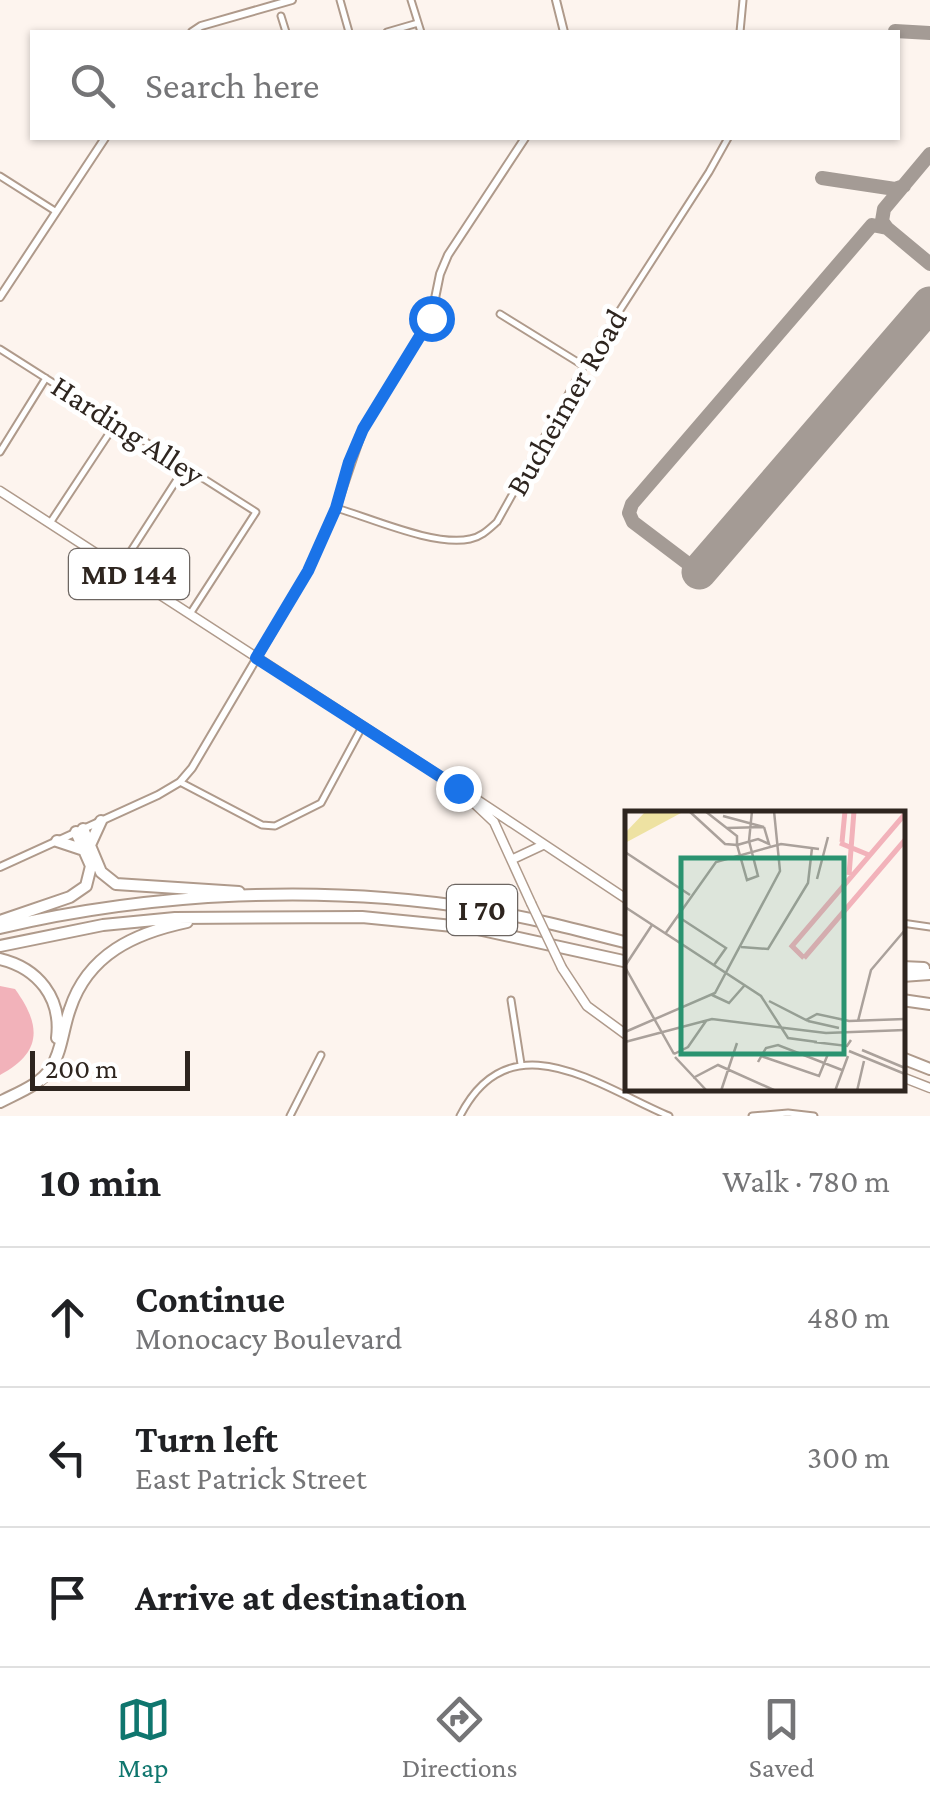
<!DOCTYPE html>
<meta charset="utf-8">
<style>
body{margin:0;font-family:"Crimson Pro",serif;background:#f6f6f6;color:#202124}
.scale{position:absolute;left:30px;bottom:25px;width:160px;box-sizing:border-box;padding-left:10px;border:5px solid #2e251f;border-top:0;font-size:28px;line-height:35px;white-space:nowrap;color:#2e251f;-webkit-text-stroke:8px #fff;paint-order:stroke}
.stop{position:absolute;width:30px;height:30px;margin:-22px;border:8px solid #1a73e8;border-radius:50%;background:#fff}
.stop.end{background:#1a73e8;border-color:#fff;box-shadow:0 2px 10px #0008}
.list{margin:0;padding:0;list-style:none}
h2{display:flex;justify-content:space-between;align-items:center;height:130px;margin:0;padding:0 40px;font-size:42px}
h2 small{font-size:32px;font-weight:400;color:#757577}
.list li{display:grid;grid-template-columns:65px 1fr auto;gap:30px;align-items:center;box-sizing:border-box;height:140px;padding:0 40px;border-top:2px solid #e0e0e0}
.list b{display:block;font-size:38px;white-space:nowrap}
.list p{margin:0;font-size:32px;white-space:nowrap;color:#757577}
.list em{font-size:32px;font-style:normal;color:#757577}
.icon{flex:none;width:55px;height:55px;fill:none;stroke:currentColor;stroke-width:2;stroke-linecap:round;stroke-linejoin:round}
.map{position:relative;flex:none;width:930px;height:1116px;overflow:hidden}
.search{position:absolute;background:#fff;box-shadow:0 2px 8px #0004;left:30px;right:30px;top:30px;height:110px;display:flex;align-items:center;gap:25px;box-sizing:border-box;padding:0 35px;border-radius:0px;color:#757577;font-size:38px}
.sheet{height:550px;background:#fff}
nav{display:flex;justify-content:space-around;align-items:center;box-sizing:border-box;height:140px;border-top:2px solid #e0e0e0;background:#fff;font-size:28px;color:#757577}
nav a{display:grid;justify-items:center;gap:5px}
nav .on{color:#0f766e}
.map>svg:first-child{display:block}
.water{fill:#f2b2ba}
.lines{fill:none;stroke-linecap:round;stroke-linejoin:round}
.taxiway{stroke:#a49b95;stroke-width:14}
.runway{stroke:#a49b95;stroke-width:35}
.minor-casing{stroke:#af9a8b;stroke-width:9}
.tertiary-casing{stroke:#af9a8b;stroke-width:10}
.secondary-casing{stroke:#af9a8b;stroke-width:10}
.primary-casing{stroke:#af9a8b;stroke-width:11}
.motorway-casing{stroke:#af9a8b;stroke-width:14}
.minor{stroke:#fff;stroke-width:5}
.tertiary{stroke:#fff;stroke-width:6}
.secondary{stroke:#fff;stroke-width:6}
.primary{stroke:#fff;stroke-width:8}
.motorway{stroke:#fff;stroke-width:10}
.primary-bridge-casing{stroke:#af9a8b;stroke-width:11;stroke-linecap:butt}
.primary-bridge{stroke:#fff;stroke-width:8}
.route{stroke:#1a73e8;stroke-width:12}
.labels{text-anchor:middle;stroke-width:10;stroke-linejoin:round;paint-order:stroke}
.shield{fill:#fff;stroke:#6d6662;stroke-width:2.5}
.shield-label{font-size:30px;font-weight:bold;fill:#2e251f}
.street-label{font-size:32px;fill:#2e251f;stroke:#fff}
.inset-river{fill:none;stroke:#f2b2ba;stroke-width:5}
.inset-road{fill:none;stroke:#aaa19b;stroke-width:2.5}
.view{fill:#2b9370;fill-opacity:0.15;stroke:#2b9370;stroke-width:5}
.inset-edge{fill:none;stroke:#2e251f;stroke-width:5}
</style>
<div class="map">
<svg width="930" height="1116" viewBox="0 0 930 1116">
<rect width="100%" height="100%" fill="#fdf4ee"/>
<path class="water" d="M0 986 15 989C41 1025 43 1052 0 1075Z"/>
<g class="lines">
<path class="taxiway" d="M895 31 930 33
M822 178 895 189 904 186
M887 228 930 264
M699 572 633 522 629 513 632 504 872 225 887 228 882 221 884 209 930 154"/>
<path class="runway" d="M699 572 930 304"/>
<defs>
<path id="minor" d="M340 0 349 32
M411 0 421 32
M281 16 286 32
M387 32 418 23
M740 32 743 0
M0 176 55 211
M500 314 584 366
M0 349 256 512 190 614
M0 452 46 378
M336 508C371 518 435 547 470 539 481 537 488 530 497 522L584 366 709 172 728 138
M50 523 116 423
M120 568 185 467
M180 782 262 825 275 826 321 803 362 727
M902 923 930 927
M511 1000 521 1064
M290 1116 321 1055
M460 1116C510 1018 598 1086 669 1116
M752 1116 788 1113 814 1116"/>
<path id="tertiary" d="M192 32 201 26 292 0
M0 297 105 138"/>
<path id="secondary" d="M556 0 564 32
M0 867 158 795 180 782 192 768 308 571 336 508 363 429 431 318 440 274 448 255 525 138"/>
<path id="primary" d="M0 491 458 788 494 822 531 903
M479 801 628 900
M513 859 543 845
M562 968 587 1006 628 1036
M902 1077 930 1088"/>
<path id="motorway" d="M83 829 101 872 116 884 239 892
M57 841 84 850
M90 845 101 821
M0 921 70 897 86 886 91 866 76 832
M0 928C152 892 324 884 478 909 529 917 578 930 628 943
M0 946 103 925 175 918 362 917 473 928 628 962
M0 959C38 968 62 998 57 1038
M902 967 924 968
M902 976 930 974
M902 1000 930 1004
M902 1058 930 1069
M0 1102C17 1093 40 1085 51 1068 62 1051 63 1028 70 1009 88 954 135 933 187 922"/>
</defs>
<use href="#minor" class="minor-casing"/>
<use href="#tertiary" class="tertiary-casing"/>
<use href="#secondary" class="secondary-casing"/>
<use href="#primary" class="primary-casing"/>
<use href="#motorway" class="motorway-casing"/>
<use href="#minor" class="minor"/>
<use href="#tertiary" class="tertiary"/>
<use href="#secondary" class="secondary"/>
<use href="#primary" class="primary"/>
<use href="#motorway" class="motorway"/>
<defs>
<path id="primary-bridge" d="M531 903 562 968"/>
</defs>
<use href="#primary-bridge" class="primary-bridge-casing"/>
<use href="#primary-bridge" class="primary-bridge"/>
</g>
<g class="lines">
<path class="route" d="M431 318 363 429 349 462 336 508 308 571 256 658 458 788"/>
</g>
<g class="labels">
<g class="shield">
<rect x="69" y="549" width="120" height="50" rx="8"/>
<rect x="447" y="885" width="70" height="50" rx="8"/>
</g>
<g class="shield-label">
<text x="129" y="584">MD 144</text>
<text x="482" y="920">I 70</text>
</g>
<g class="street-label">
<text transform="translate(566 402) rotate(-60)" y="11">Bucheimer Road</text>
<text transform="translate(128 430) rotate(33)" y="11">Harding Alley</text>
</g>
</g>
<g transform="translate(625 811)">
<rect width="280" height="280" fill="#fdf4ee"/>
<path d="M21 0 56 2 0 32V22Z" fill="#eee2a2"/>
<path class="inset-river" d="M217 31 220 0M215 32 244 44M224 64 229 0M179 147 167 135 280 3M179 147 280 29"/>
<path class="inset-road" d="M64 0 100 33 112 34 122 69 133 65 124 30 127 0M80 0 112 25V34L133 28 144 33 139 16M98 5 139 16 102 17M0 41 65 84M192 68 203 26M0 96 136 185 163 227 192 231M52 105 101 137 89 154M40 123 91 51 156 33 194 38M116 136 143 138 183 72 187 37M0 155 27 114M0 156 49 243M87 184 104 192 119 175M144 190 183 210M181 209 192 203 224 210 280 208M183 210 214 217M233 210 246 159 280 119M0 221 90 182 155 60 149 0M0 231 87 208 201 222 280 219M189 231 222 235 226 229M237 239 280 257M224 240 280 263M49 243 63 236 81 210M136 245 194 265 203 243H175M50 246 82 280M133 251 141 237 153 234 217 259M68 267 93 254 151 280M96 280 112 232M210 280 223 245M232 280 239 250"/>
<path class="view" d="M56 47H219V243H56Z"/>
<rect width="280" height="280" class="inset-edge"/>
</g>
</svg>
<div class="scale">200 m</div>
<div class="stop" style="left:431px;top:318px"></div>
<div class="stop end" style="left:458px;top:788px"></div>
<div class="search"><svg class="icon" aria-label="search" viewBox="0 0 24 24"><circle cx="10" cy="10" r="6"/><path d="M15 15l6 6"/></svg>Search here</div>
</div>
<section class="sheet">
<h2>10 min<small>Walk · 780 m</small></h2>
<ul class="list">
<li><svg class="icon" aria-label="ahead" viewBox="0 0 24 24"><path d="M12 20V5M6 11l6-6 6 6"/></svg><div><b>Continue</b><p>Monocacy Boulevard</p></div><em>480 m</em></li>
<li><svg class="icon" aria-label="left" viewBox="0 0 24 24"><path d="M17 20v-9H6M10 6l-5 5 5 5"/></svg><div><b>Turn left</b><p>East Patrick Street</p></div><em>300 m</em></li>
<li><svg class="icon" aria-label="arrive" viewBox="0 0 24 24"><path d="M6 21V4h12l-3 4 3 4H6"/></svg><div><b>Arrive at destination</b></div></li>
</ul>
</section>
<nav>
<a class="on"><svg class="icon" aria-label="map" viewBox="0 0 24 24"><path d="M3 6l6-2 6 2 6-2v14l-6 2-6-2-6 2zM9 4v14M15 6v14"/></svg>Map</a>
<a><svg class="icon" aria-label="directions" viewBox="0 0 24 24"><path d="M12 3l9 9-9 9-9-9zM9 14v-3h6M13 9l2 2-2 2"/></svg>Directions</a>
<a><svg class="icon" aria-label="saved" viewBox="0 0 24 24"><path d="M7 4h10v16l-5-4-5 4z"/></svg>Saved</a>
</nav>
